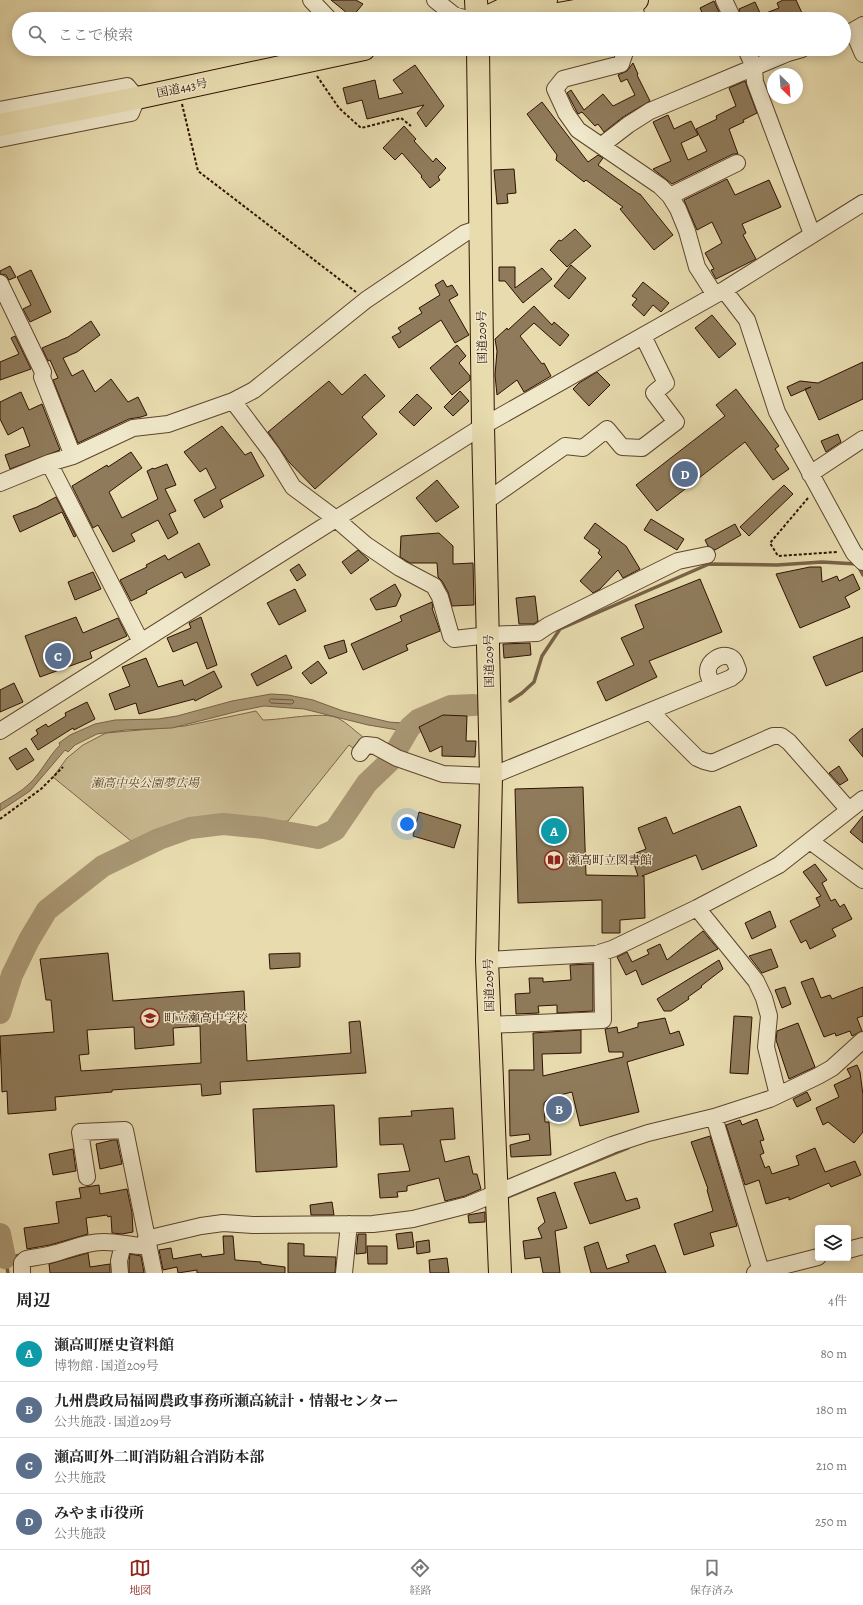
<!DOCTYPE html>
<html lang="ja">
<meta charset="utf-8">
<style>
body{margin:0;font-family:Alegreya,"Noto Serif JP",serif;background:#f6f6f6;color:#222}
.controls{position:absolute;right:12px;bottom:12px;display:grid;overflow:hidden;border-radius:4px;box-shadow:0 2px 10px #0003}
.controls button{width:36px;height:36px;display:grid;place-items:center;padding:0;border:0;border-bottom:1px solid #e0e0e0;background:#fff;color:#222;font:20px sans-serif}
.compass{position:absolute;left:767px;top:68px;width:36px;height:36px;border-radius:50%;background:#fff;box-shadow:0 2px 10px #0003;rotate:155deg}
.you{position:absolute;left:407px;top:824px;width:14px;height:14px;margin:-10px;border:3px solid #fff;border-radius:50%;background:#1a73e8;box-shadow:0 0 0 6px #1a73e833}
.badge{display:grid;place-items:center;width:26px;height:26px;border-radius:50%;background:#8f2418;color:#fff;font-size:13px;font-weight:700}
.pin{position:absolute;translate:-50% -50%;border:2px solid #fff;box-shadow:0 1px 4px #0006}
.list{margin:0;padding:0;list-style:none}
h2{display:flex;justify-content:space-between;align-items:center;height:52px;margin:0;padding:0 16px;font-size:17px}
h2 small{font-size:13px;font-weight:400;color:#767676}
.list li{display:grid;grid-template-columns:26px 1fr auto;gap:12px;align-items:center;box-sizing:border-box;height:56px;padding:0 16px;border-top:1px solid #e0e0e0}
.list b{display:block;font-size:15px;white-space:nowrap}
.list p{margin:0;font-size:13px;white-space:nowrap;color:#767676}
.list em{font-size:13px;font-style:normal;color:#767676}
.icon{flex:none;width:22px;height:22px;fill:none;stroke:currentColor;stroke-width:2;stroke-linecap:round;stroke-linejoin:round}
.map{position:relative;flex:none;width:863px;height:1273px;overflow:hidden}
.search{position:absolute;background:#fff;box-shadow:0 2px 10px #0003;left:12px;right:12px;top:12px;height:44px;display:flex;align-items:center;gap:10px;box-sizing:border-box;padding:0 14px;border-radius:22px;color:#767676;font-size:15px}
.sheet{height:276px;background:#fff}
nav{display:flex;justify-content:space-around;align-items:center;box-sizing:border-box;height:56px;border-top:1px solid #e0e0e0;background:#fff;font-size:11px;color:#767676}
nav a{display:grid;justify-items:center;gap:2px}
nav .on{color:#8f2418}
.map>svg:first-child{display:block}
.green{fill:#c9b991;stroke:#7c6548}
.water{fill:#a99774;stroke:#786146}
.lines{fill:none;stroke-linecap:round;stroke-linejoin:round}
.shore{stroke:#6c543a;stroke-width:1}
.stream{stroke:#786146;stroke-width:3.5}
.river{stroke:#a99774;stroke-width:22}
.building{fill:#8f7b5b;stroke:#2f1100;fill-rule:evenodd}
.minor-casing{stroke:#5d442c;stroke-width:18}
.highway-casing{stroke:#2f1100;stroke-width:24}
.path{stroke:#2f1100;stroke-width:2;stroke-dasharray:3 2;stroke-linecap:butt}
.minor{stroke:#f0e8cb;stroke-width:16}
.highway{stroke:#e8dcaf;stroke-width:22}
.labels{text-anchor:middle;stroke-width:3;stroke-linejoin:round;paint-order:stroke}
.street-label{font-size:12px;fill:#2f1100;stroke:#f0e8cb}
.park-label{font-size:12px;font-style:italic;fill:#5d432c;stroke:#f0e8cb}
.poi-label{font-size:12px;fill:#2f1100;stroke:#f0e8cb;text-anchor:start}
</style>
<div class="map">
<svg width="863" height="1273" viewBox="0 0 863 1273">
<rect width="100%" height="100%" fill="#e8dcaf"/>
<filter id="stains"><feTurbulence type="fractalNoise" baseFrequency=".005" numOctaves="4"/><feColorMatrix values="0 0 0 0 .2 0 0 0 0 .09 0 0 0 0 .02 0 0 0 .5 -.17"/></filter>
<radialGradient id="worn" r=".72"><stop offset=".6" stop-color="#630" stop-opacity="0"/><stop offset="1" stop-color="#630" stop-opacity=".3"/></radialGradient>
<path class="green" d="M256 711 263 720C282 720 322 711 338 718 347 723 355 731 363 737L354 749 349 745 288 821 278 822 233 817 185 824 136 845 53 777 67 758 83 745 106 733 185 726Z"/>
<path class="water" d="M271 694 288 695 313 700 343 711 389 722 403 723 404 731 368 725 304 709 264 706 239 711 172 728 125 730 97 734 75 745 68 752 65 750 30 791 0 811V804C9 798 21 792 29 784 41 773 48 757 60 745L59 743 70 735 95 724 115 720 158 719 177 716 232 701Z"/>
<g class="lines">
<path class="shore" d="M271 699 293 700 294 702 292 704 271 703 269 701Z"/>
<path class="stream" d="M510 701 522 693 534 682 542 656 560 629 709 564 777 565 822 562 857 564 863 575
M508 1197 628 1148
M8 1273 5 1258 21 1255"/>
<path class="river" d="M0 1013 12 975 29 940 47 910 103 866 159 839 190 828 223 824 264 828 318 838 335 830 367 783 390 761 410 727 418 720 451 706 474 705
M0 1234 5 1258"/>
</g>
<path class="building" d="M331 0H356L363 4 352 17Z
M783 0H796L802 13 788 19H742L739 9 755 2 761 15 779 8 777 3Z
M714 1 722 19H705L700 8Z
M633 63 638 74 637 75 650 101 623 117 604 132 598 124 595 126 582 112 578 114 567 93 571 90 584 110 603 94 613 106 635 95 627 79 621 82 618 75 627 71Z
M415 65 444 106 426 127 417 113 424 105 367 119 362 100 347 104 343 88 375 80 379 99 403 93 393 80Z
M745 81 757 113 743 120 744 122 729 129 738 154H733L672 184 653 169 671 161 653 122 668 115 674 129 691 121 698 135 681 143 688 160 707 151 696 129 717 119 716 116 736 106 729 88Z
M542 102 588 162 598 155 603 158 598 165 639 194H640L673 235 654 250 620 209 623 207 586 180 584 182 556 160 557 155 527 114Z
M404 126 416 139 414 141 433 162 436 158 446 168 438 177 440 180 430 188 421 177 422 176 402 153 395 160 383 148Z
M514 169 516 193 507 194 508 203 497 204 494 170Z
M727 179 735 195 769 180 781 207 742 224 746 233 743 235 756 259 716 279 711 270 714 269 705 253 722 243 712 222 697 230 684 200Z
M575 229 591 246 567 267 550 250 559 240 561 241Z
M571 265 586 278 569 299 554 286Z
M10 266 16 277 9 280 6 275 0 274V271Z
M499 267H515V288L542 268 552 279 523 303 505 281H499Z
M31 270 51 312 30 322 23 309 31 305 17 277Z
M443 280 447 287 452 285 458 295 449 300 469 335 455 343 441 320 399 348 392 337 401 332 398 328 422 313 419 308 440 295 435 285Z
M643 282 669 303 661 312 653 305 644 316 632 305 637 299 632 296Z
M534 306 552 325 554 322 569 335 560 346 534 323 520 336 542 364 544 363 551 376 524 392 517 380 497 395 495 375 497 351 495 339 507 328 508 330Z
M712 315 736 344 719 358 695 328Z
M91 321 100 335 77 352 63 358 72 376 83 370 95 392 111 379 128 402 138 397 147 415 141 417 129 419 78 443 53 380 58 378 50 360 48 361 42 348 68 337Z
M15 336 31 369 0 380V362L19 354 11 338Z
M457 345 466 356 459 363 470 376V380L452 395 430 368Z
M863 362V399L819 420 805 389 811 387 791 396 787 387 800 381 818 383Z
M597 372 610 385 589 406 573 389 579 383Z
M365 374 385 396 362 417 377 434 315 489 289 462 268 432 329 381 342 395Z
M736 389 765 427 779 446 775 449 789 469 773 480 745 442 657 511 636 485 725 416 716 405Z
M460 391 469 401 453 416 444 407Z
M21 392 29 410 42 404 60 450 10 469 5 455 30 446 23 427 8 435 0 419V402Z
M417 394 432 408 414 426 399 412Z
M222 426 245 455 251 452 264 476 220 500 223 507 204 518 194 500 216 488 206 468 200 472 184 452Z
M838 434 841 442 826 452 821 441Z
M131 452 142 468 109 492 122 518 158 499 147 471 153 468 154 469 167 464 176 485 165 489 176 511 169 514 178 533 168 539 158 520 131 534 135 541 113 552 98 525 93 528 72 486 107 465 108 467Z
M437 480 459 507 436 522 416 498Z
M784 485 793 494 749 536 740 527Z
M56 497 76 536 74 537 62 512 20 532 13 516 37 507Z
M651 519 684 539 677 550 644 530Z
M595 523 626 546 640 569 623 578 618 570 600 589 593 593 580 581 602 557 598 553 600 550 584 538Z
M735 524 741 535 715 550 708 546 705 540Z
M439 533 453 546V564L473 563 474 605 452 606 448 592 442 581 438 577 437 563H410L400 557 401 536Z
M199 543 210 565 185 578 182 572 146 591 147 593 131 601 120 580 147 567 146 565 165 555 168 560Z
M358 550 369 560 351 574 342 562Z
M299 564 306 575 297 581 290 570Z
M810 567H821L822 582 837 576 839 581 853 574 860 589 845 597 850 607 800 628 776 574Z
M93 572 101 589 75 600 68 582Z
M700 579 722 632 649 661 657 677 606 701 597 682 634 665 621 638 644 628 635 605Z
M395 584 401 595 396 606 376 610 370 599Z
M295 589 306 611 279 625 267 603Z
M535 596 538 621 534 624H519L516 598Z
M432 602 433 608H432L440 631 406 645 408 650 363 670 351 644 402 621 400 616Z
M76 617 83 633 118 618 127 636 90 652 92 658 40 677 25 636Z
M201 617 217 665 207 669 197 642 173 652 167 638 191 628 189 623Z
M863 637V671L826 686 813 657Z
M344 640 347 652 329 659 324 646Z
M530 643 531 655 504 658 503 644Z
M286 655 292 668 257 686 251 674Z
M146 658 158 687 182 680 184 686 214 671 222 687 195 701 194 699 139 714 136 703 115 710 109 694 130 686 122 667Z
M318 661 327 673 311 684 302 673Z
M14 683 23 702 0 712V690Z
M87 702 95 719 74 730 73 728 38 750 31 739 38 734 36 730 46 724 48 727 66 716 65 713Z
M443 715 467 716 466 741H476L475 757 442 756V746L430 752 419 727Z
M863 728V757L849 740Z
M26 748 34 760 17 770 9 758Z
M839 766 848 780 840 785 829 773Z
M583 787 586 875 638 876 631 855 646 849 638 828 666 817 673 834 740 806 757 846 702 870 696 855 642 876H644L645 918 620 920V933H602V900L518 903 515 789Z
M419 812 461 825 454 848 413 836Z
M863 816V843L850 832Z
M815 864 827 880 822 883 831 901 835 899 840 907 844 904 852 919 832 929 836 936 810 949 806 940 801 943 790 921 820 906 816 898 821 896 803 872Z
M770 911 776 927 752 939 745 923Z
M703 931 718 949 642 985 636 970 626 975 617 957 627 952 632 962 649 954 647 950 660 944 667 960Z
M771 949 778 967 762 973 749 956Z
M108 953 113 1001 244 991 247 1061 351 1053 349 1022 360 1021 366 1073 220 1082 221 1094 202 1096 201 1084 112 1090V1092L55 1097 56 1110 8 1114 7 1091 2 1092 0 1036 54 1032 51 1000H46L40 959ZM200 1026 201 1063 81 1071 79 1055 89 1054 87 1030 134 1027 135 1049 174 1045 173 1028Z
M300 953V967L270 969 269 954Z
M719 960 723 969 701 986 702 987 688 997 689 999 671 1011H664L657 999Z
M593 964V1011L557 1013V1005L538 1006 539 1013 516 1014 515 994 530 993 529 978H543V982L571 980 570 965Z
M813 978 821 998 830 995 832 999 863 987V1016L857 1018 862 1031 852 1036 850 1031 836 1036 835 1033 824 1037 801 982Z
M785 987 791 1004 782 1008 775 990Z
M734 1016 752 1017 748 1074 730 1073Z
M665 1018 670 1034 679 1031 684 1045 627 1062 639 1112 580 1126 572 1092 549 1098 544 1103 545 1122H549L551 1155 511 1157 510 1145 530 1140 529 1134 510 1136 509 1070H534L533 1033 581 1030V1053L542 1054 543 1076 623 1057V1052H609L605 1029 617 1027 618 1033 638 1027V1023Z
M798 1023 815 1067 789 1079 776 1040 777 1031Z
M857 1065 860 1072 863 1095V1132L854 1143 828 1122 823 1125 816 1108 839 1097 834 1085 851 1077 847 1069Z
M807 1092 811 1100 797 1107 793 1099Z
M334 1105 337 1167 256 1172 253 1109Z
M453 1108 455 1139 440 1140 445 1162 469 1156 473 1174H477L481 1189 465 1196 445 1201 439 1178 407 1186V1191L397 1192 398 1197 380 1198 378 1174 410 1171 403 1144 380 1145 379 1118 412 1116 411 1111Z
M757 1119 764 1140 760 1141 764 1153 760 1155 765 1168 769 1166 772 1174 799 1165 796 1156 815 1148 825 1172 855 1161 861 1175 831 1187 829 1183 789 1200V1197L766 1204 759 1180 745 1185 726 1125 740 1120 742 1125Z
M710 1136 737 1226 710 1233 714 1246 684 1255 674 1224 713 1211 707 1190 708 1189 691 1142Z
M113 1140H117L122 1164 100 1169 96 1144Z
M73 1149 76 1171 53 1175 49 1154Z
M615 1172 626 1201 637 1198 640 1208 590 1224 574 1183Z
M99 1185 100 1194 127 1189 132 1213 133 1232 122 1234 112 1233 111 1216 108 1217 107 1215 86 1218 88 1234 50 1245 27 1249 24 1228 59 1223 56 1202 81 1198 79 1188Z
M555 1192 567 1228 555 1231 560 1273H543L540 1257 525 1259 523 1241 542 1238 538 1228 545 1222 537 1198Z
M332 1202 334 1215H311L310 1205Z
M485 1212V1222L469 1223 468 1215Z
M412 1232 414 1247 398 1249 396 1234Z
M358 1234H366V1253L356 1254Z
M223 1236H233L235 1260 261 1262V1264L285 1267V1273H197V1270L178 1273 177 1267 163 1270 159 1250 171 1248 173 1259 201 1254 202 1257 217 1255 224 1254Z
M429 1240 430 1252 417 1254 416 1242Z
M598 1242 607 1269 629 1262 626 1255 655 1245 666 1273H591L584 1247Z
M288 1243 304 1244V1256L336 1257 335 1273H288Z
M367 1246H387V1264H368Z
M88 1253 90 1267 110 1264V1273H50L49 1264Z
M130 1254 141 1256 144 1273H129V1262Z
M447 1258 449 1273H430L429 1260Z"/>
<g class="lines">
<defs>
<path id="minor" d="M311 0 329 19
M435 0 454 15 467 19
M724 0 733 19
M634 1 636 15 634 19
M844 36 863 25
M857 40 863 54
M626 49 621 64 563 79 555 89 566 113 578 130 660 186 670 196 678 209 687 231 697 267 715 295
M746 49 754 67 755 82 812 234
M0 110 127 86 137 98 131 113 0 139
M602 145 628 125 650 111 788 53 802 49
M670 196 737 163
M0 283 43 372 42 377 73 456
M724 290 747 320 777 412 854 553 863 562
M233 401 272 453 293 487 336 519 366 545 400 568 434 586 440 597 451 636 454 639 489 635 537 633 549 625 678 561 707 555
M49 463 141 642
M810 474 863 439
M0 483 49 463 73 456 133 428 168 424 233 401 254 390 366 300 465 233 480 228
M485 502 565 446 583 448 607 429 622 447 642 448 676 422 654 393 666 383 643 336
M650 711 697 758 704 761 712 763 773 736H781L789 742 849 810
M0 731 483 426 724 290 863 203
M360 753 366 745 375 746 397 758 443 774 491 776 731 678 736 674 738 670C736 665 735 659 730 657 721 653 709 661 708 670 707 675 711 681 713 685
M810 841 863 880
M697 908 756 981 764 998 769 1016 766 1047 778 1095
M487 960 596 954 612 949 697 908 779 865 863 799
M490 1025 603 1020 602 952
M714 1117 761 1271
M87 1177 80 1132 125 1130 154 1273
M146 1239 201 1226 223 1223 253 1225 373 1224 413 1219 468 1205 612 1145 648 1133 714 1117 770 1099 818 1076 832 1068 863 1040
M848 1250 863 1246
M22 1273V1263L26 1259C36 1257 46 1256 56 1253 71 1249 86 1242 102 1242 118 1241 132 1247 148 1246
M120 1273 119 1261 123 1244
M344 1273 349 1224
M755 1273 818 1257"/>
<path id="highway" d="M476 0 477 19
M483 19 504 9 546 0
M530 19 637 0
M478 49 483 426 491 776 487 960 500 1273
M0 125 137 98 364 49"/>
</defs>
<use href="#minor" class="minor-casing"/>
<use href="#highway" class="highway-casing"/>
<path class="path" d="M317 76 339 108 361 128 401 118 411 126
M182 104 198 171 356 292
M808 498 770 543 778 556 837 552
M0 819 41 789 63 767"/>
<use href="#minor" class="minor"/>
<use href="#highway" class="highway"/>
</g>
<defs>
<symbol id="library-ring" viewBox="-11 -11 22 22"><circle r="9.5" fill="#f0e8cb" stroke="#8f2418" stroke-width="1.5"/><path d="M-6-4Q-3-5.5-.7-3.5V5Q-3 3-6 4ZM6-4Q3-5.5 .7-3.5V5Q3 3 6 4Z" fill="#8f2418"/></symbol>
<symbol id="school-ring" viewBox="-11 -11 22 22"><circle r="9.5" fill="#f0e8cb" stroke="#8f2418" stroke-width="1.5"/><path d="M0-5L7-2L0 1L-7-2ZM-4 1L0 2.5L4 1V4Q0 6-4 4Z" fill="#8f2418"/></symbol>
</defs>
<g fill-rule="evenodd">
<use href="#library-ring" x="543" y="849" width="22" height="22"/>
<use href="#school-ring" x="139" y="1007" width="22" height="22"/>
</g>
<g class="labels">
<g class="street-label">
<text transform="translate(182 88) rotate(-12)" y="4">国道443号</text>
<text transform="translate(482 337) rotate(-91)" y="4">国道209号</text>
<text transform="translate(489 661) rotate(-91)" y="4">国道209号</text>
<text transform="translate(489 985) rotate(-92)" y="4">国道209号</text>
</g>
<g class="park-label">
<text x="145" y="787">瀬高中央公園夢広場</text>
</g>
<g class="poi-label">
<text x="568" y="864">瀬高町立図書館</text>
<text x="164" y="1022">町立瀬高中学校</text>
</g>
</g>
<rect width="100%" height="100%" filter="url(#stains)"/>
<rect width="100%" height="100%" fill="url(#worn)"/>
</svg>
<div class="controls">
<button><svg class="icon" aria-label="layers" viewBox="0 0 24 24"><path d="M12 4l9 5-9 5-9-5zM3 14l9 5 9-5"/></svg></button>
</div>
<svg class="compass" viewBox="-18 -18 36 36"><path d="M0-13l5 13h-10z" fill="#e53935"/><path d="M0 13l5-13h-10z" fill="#767676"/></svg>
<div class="you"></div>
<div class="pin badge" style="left:554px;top:831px;background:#0f9aa8">A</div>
<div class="pin badge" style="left:559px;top:1109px;background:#5c6f8a">B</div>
<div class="pin badge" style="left:58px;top:656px;background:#5c6f8a">C</div>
<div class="pin badge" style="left:685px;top:474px;background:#5c6f8a">D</div>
<div class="search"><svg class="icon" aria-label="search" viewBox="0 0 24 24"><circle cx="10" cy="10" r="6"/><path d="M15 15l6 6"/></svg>ここで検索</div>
</div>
<section class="sheet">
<h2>周辺<small>4件</small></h2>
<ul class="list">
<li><span class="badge" style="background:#0f9aa8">A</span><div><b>瀬高町歴史資料館</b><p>博物館 · 国道209号</p></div><em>80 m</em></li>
<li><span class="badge" style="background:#5c6f8a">B</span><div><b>九州農政局福岡農政事務所瀬高統計・情報センター</b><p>公共施設 · 国道209号</p></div><em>180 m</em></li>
<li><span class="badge" style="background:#5c6f8a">C</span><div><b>瀬高町外二町消防組合消防本部</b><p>公共施設</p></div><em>210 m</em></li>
<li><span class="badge" style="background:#5c6f8a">D</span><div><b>みやま市役所</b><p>公共施設</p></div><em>250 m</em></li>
</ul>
</section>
<nav>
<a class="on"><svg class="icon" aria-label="map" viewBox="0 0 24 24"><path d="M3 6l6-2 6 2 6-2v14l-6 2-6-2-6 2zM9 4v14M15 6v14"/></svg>地図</a>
<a><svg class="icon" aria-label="directions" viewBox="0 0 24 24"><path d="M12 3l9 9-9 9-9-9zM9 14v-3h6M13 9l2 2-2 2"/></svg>経路</a>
<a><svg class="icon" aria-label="saved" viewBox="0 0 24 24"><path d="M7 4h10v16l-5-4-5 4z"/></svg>保存済み</a>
</nav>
